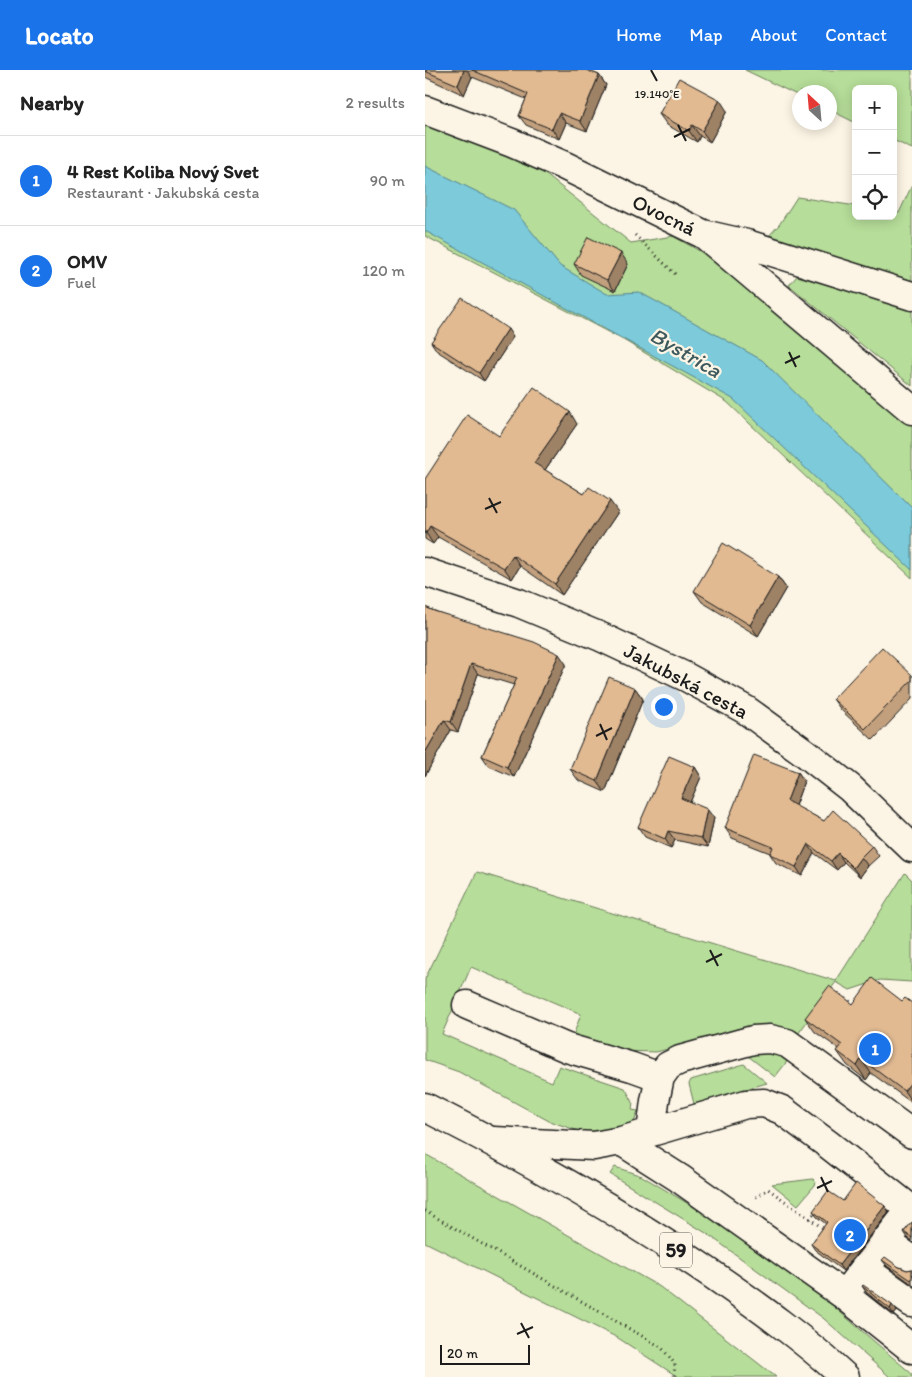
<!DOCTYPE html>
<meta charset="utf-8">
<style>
body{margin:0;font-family:Itim,sans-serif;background:#f6f6f6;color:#222}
.controls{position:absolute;right:15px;top:15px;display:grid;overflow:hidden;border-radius:8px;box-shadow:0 2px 12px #0003}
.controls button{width:45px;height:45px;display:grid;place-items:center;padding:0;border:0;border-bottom:1px solid #e0e0e0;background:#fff;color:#222;font:25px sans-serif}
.compass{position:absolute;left:367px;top:15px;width:45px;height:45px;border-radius:50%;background:#fff;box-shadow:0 2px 12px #0003;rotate:334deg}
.scale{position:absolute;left:15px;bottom:12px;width:90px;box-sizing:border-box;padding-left:5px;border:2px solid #1c1c1c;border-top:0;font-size:14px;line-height:18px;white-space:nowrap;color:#1c1c1c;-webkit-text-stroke:4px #fcf5e5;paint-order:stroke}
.you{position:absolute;left:238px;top:636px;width:18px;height:18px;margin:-12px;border:4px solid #fff;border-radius:50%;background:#1a73e8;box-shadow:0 0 0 8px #1a73e833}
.badge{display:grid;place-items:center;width:32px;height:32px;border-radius:50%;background:#1a73e8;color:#fff;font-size:16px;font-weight:700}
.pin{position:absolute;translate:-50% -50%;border:2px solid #fff;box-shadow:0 1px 5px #0006}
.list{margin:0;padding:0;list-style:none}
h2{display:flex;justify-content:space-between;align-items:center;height:65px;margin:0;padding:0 20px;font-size:21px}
h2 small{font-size:16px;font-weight:400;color:#767676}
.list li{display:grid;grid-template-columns:32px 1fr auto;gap:15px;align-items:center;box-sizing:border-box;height:90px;padding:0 20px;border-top:1px solid #e0e0e0}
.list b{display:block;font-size:19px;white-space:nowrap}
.list p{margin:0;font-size:16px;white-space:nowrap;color:#767676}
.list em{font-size:16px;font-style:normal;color:#767676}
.icon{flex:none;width:28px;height:28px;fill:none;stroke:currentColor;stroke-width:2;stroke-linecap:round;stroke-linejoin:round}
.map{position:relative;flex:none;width:487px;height:1307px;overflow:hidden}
header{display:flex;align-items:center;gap:30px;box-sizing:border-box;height:70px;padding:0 25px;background:#1a73e8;color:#fff}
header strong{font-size:24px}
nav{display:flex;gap:28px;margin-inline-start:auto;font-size:18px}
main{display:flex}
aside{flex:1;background:#fff}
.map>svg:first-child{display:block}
.green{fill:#b6dd99;stroke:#697c5a}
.water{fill:#7ccada;stroke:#56848e}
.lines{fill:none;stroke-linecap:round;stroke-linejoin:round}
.minor-casing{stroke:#1c1c1c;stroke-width:31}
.major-casing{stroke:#1c1c1c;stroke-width:31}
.path{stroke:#1c1c1c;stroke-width:3;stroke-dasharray:1 4;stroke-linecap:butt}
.minor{stroke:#fcf5e5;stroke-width:28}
.major{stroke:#fcf5e5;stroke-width:28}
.wall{fill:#c2a07e;stroke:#1c1c1c}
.shaded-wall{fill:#9e8266;stroke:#1c1c1c}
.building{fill:#e1ba92;stroke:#1c1c1c}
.ticks{fill:none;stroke:#1c1c1c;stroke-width:2}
.labels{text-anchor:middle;stroke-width:4.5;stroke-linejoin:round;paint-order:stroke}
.shield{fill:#fcf5e5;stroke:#5f5d58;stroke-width:1}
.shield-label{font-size:20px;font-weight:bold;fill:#1c1c1c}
.street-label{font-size:21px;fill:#1c1c1c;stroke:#fcf5e5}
.water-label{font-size:22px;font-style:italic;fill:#3e595e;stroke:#fcf5e5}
.ticks-label{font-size:12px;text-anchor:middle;fill:#1c1c1c;stroke:#fcf5e5;stroke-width:4.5;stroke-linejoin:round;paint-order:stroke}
</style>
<header>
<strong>Locato</strong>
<nav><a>Home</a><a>Map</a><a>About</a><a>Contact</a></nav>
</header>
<main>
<aside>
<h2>Nearby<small>2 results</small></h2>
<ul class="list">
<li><span class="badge">1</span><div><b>4 Rest Koliba Nový Svet</b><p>Restaurant · Jakubská cesta</p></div><em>90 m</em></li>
<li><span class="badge">2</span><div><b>OMV</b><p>Fuel</p></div><em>120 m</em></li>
</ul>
</aside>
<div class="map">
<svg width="487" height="1307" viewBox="0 0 487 1307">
<rect width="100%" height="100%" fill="#fcf5e5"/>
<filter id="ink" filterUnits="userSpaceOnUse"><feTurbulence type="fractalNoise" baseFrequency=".02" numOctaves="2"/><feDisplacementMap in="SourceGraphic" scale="10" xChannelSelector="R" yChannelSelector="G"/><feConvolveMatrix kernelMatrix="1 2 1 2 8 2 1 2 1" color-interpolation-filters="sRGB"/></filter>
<g filter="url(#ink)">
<path class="green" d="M320 0H487V79L468 70V19H431V53L405 40 404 22H374V26Z
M0 53 115 100 206 173 248 166 303 197 487 350V508L302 332 200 271 0 166Z
M487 115V212L340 170 354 155 372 127 431 136V146H468V142L474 143Z
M372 206 487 240V316L364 215Z
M52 802 411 911 480 803 487 810V912L455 910 425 920 411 912 373 964 339 955 231 982 195 981 148 966 156 944 46 897 17 964 127 1012 134 996 200 1018 208 1032 207 1040 213 1041 210 1050 200 1058 181 1062H157L124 1051 34 1002 0 990V909Z
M343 982 355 985 364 989 350 1007 323 986 331 983Z
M319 994 342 1013 269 1034 264 1014 266 1010Z
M0 1084 235 1217 351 1307H253L193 1268 0 1172Z
M190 1097 217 1106 292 1151 407 1235 487 1304V1307H465L398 1248 281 1163 185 1104Z
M388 1109 391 1112 390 1115 373 1135 347 1114Z"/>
<path class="water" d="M0 96 89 140 135 196 182 224 214 222 337 290 487 438V500L308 329 0 161Z"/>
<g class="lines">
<defs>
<path id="minor" d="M0 40 87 73 140 96 278 164 322 174 487 226
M281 166 487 340
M0 502 94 533 176 567 261 607 321 640 379 682 425 718 487 778
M42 935 142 978 207 997 235 1007
M226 1062 230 1031 235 1007 243 996 255 990 328 970 345 969 362 973 487 1064
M68 1071 169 1076 196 1071 321 1034 339 1033 357 1040 404 1075 487 1140
M196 1071 254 1108 419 1225 487 1279
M460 1171 487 1190
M439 1199 487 1233
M419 1225 486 1139"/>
<path id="major" d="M0 1037C99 1087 196 1142 288 1205 334 1237 379 1269 420 1307"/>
</defs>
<use href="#minor" class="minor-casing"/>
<use href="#major" class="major-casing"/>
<path class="path" d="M210 165 250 204
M416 926H418L431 936
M331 1127 343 1119 399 1159
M0 1141 236 1277 250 1294 249 1307
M385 1149 391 1141"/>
<use href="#minor" class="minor"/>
<use href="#major" class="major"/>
</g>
<path class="wall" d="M0 0H161L174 5 181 15 162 61 141 53 134 69 101 55 94 46 101 29 47 7 39 25 2 8 0 6Z
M302 41 285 72 275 66 272 72 242 55 234 44Z
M149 194H203L190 221 156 205Z
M88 267 59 311 12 281 6 272Z
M152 354 120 400 159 424 193 442 137 525 95 496 87 509 13 467 8 474 0 469V409L74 366Z
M353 507 361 518 333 566 277 532 269 521Z
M0 537 141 594 89 707 64 696 57 686 89 615 53 604 33 662 26 660 0 706Z
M487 605V629L448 670 416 640 408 629Z
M210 618 218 629 180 722 153 710 145 699Z
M270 697 276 707 265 732 289 748 283 777 250 770 246 778 220 767 213 757Z
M373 702 379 711 370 736 447 776 454 786 443 796 435 807 419 792 412 800 389 783 377 806 351 793 345 784V783L307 768 300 758Z
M477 931 487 933V1033L446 1003 441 1010 422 995 412 981 414 979 390 962 380 948 428 934Z
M418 1131 460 1136 464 1142 418 1201 390 1180 386 1174 401 1154 392 1147 388 1141Z
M487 1152V1171L483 1168 479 1162Z
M457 1190 482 1200 487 1199V1214L462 1196Z
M437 1216 472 1241 469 1245 441 1222Z"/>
<path class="shaded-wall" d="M39 0H42L47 7 39 25 33 15Z
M174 5 181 15 162 61 155 51Z
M295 30 302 41 285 72 277 61Z
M134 43 141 53 134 69 127 59Z
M267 55 275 66 272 72 264 61Z
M196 183 203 194 190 221 182 210Z
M83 259 88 267 59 311 54 303Z
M145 342 152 354 117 404 109 393Z
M185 431 193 442 137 525 130 514Z
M5 456 13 467 8 474 1 463Z
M88 485 95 496 87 509 79 498Z
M353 507 361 518 333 566 325 555Z
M134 584 141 594 89 707 82 697Z
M46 594 53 604 33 662 26 652Z
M210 618 218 629 180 722 172 711Z
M19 650 26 660 0 706V683Z
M270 697 276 707 263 737 256 728Z
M373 702 379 711 368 741 362 731Z
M282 739 289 748 283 777 276 768Z
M243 761 250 770 246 778 240 769Z
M383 774 389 783 377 806 371 797Z
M413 783 419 792 412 800 406 791Z
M436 787 443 796 435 807 428 798Z
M436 989 446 1003 441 1010 432 996Z
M487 1011V1032L479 1021Z
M460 1136 464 1142 418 1201 414 1195Z
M467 1235 472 1241 469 1245 465 1239Z"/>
<path class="building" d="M0 0H39L33 15 0 1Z
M47 0H161L174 5 155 51 134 43 127 59 94 46 103 24Z
M254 8 295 30 277 61 267 55 264 61 234 44Z
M163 167 196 183 182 210 149 194Z
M37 228 83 259 54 303 6 272Z
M109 317 145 342 109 393 159 424 164 417 185 431 130 514 88 485 79 498 5 456 1 463H0V409L42 345 74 366Z
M298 473 353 507 325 555 269 521Z
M0 537 9 541 109 572 134 584 82 697 57 686 92 608 46 594 26 652 19 650 0 683Z
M457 577 487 605V610L440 659 408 629Z
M184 607 210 618 172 711 145 699Z
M329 685 373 702 362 731 399 751 408 740 447 776 436 787 428 798 413 783 406 791 383 774 371 797 345 784 348 777 300 758Z
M244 686 270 697 256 728 282 739 276 768 243 761 240 769 213 757Z
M447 908 477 931 480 928 487 933V1011L479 1021 436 989 432 996 412 981 417 975 380 948 404 916 428 934Z
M431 1113 460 1136 414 1195 386 1174 402 1152 388 1141 403 1121 418 1131Z
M487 1152V1168L479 1162Z
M460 1187 474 1197 482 1200 487 1199V1208L486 1210 457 1190Z
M438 1215 467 1235 465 1239 437 1216Z"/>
</g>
<path class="ticks" d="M226 0 232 11M253 55 261 71M249 67 265 59M364 282 371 297M360 293 375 286M64 428 72 443M60 439 76 432M175 654 182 670M171 666 187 658M285 880 293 896M281 892 297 884M396 1107 403 1122M392 1118 407 1111M96 1253 104 1268M92 1264 108 1257"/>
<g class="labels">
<rect class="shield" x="235" y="1162.5" width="32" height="35" rx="4"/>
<g class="shield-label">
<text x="251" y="1187">59</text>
</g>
<g class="street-label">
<text transform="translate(239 145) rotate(26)" y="7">Ovocná</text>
<text transform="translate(261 611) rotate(28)" y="7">Jakubská cesta</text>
</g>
<g class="water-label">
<text transform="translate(261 282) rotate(30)" y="8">Bystrica</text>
</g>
</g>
<g class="ticks-label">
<text x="232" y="28">19.140°E</text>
</g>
</svg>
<div class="controls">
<button>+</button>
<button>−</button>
<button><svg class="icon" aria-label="locate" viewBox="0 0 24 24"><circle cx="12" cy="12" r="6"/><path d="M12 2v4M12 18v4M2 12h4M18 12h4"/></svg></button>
</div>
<svg class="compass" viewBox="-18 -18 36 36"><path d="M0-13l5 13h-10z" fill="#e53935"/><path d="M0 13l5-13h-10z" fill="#767676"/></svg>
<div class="scale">20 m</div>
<div class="you"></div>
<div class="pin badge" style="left:450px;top:979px">1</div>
<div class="pin badge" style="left:425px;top:1165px">2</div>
</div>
</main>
